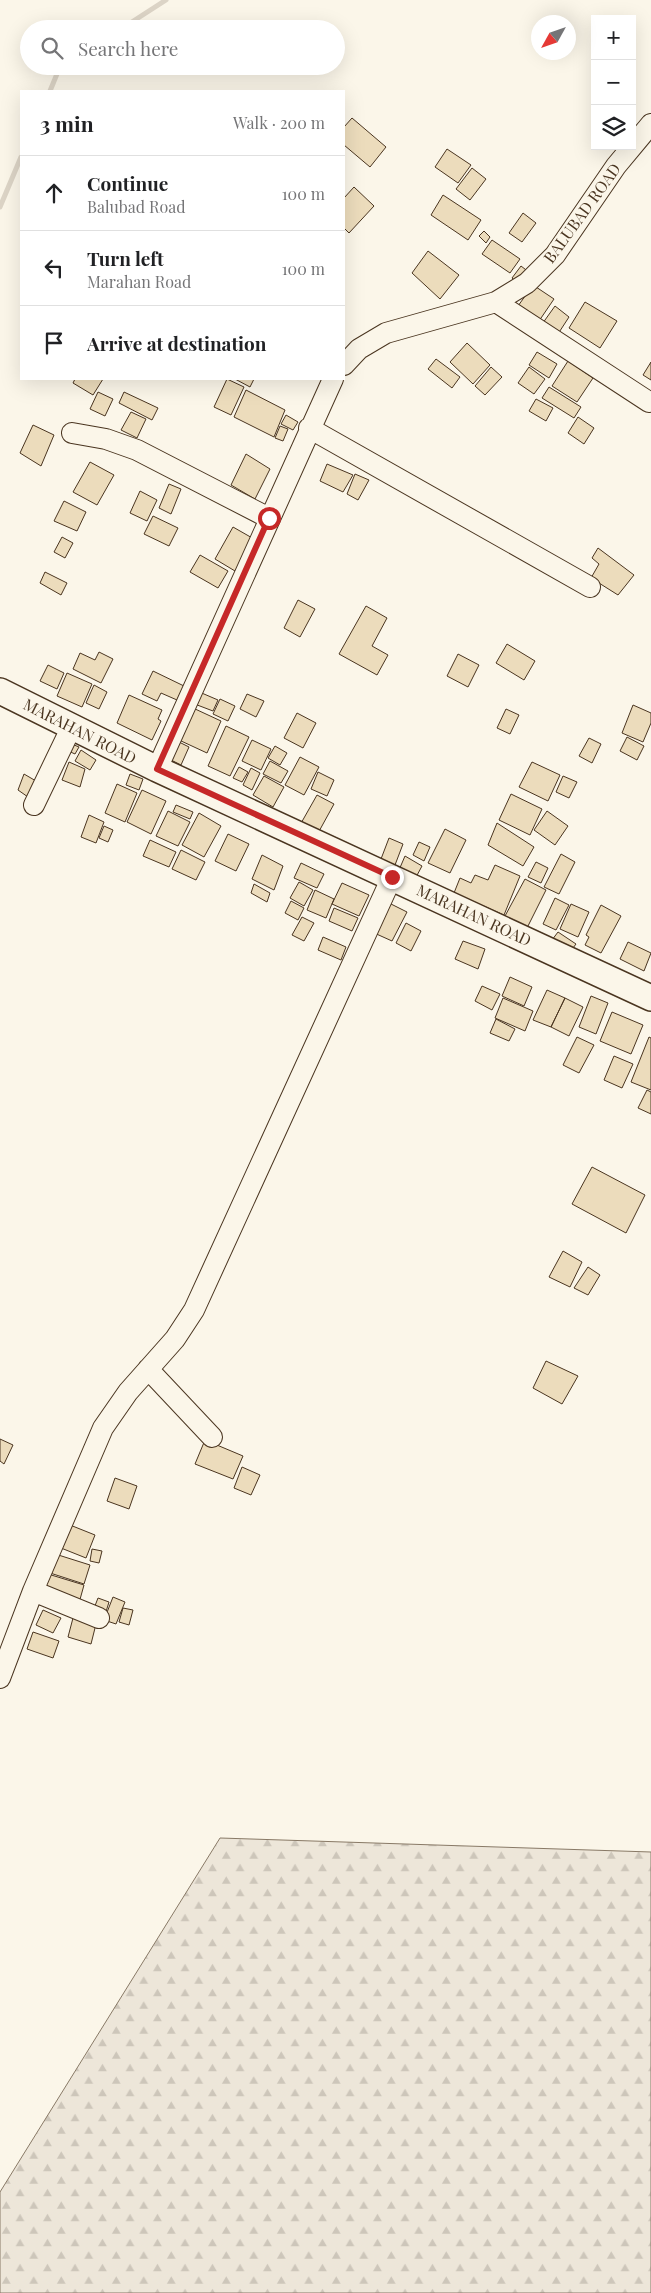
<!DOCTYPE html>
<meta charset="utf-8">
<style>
body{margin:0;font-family:"Playfair Display",serif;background:#f6f6f6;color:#202124}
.controls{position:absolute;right:15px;top:15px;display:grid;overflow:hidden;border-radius:0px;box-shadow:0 5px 20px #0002}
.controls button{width:45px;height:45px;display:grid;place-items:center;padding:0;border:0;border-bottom:1px solid #e0e0e0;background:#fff;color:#202124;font:25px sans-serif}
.compass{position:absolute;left:531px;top:15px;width:45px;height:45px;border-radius:50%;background:#fff;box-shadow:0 5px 20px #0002;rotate:230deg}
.stop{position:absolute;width:15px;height:15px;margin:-11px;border:4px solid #c62828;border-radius:50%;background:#fff}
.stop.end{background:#c62828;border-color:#fff;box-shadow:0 1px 5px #0008}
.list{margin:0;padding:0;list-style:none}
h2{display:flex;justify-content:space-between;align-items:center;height:65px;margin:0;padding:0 20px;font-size:21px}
h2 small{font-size:16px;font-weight:400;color:#757577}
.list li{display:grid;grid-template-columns:32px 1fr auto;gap:15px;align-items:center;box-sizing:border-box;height:75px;padding:0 20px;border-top:1px solid #e0e0e0}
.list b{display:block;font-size:19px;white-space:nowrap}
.list p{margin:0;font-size:16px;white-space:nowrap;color:#757577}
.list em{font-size:16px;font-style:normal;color:#757577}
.icon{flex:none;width:28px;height:28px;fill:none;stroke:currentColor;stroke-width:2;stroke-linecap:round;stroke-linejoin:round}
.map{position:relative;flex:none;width:651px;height:2293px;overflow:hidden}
.search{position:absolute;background:#fff;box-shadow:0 5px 20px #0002;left:20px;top:20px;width:325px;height:55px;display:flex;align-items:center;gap:12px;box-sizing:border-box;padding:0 18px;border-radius:28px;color:#757577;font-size:19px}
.panel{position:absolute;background:#fff;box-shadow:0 5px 20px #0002;left:20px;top:90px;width:325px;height:290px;border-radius:0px}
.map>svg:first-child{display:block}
.forest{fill:url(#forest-firs);stroke:#887966}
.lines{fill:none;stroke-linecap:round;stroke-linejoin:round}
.stream{stroke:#dcd4c6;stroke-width:5}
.building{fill:#ecdcbc;stroke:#4a3520}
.minor-casing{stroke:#4a3520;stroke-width:22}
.major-casing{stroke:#4a3520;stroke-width:28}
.minor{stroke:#fbf6e9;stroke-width:20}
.major{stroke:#fbf6e9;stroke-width:25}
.route{stroke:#c62828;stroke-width:6}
.labels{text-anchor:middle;stroke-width:4;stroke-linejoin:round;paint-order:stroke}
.street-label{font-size:16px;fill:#4a3520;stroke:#fbf6e9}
</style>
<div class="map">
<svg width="651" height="2293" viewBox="0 0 651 2293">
<defs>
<pattern id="forest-firs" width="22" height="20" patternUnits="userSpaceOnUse" patternTransform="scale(1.25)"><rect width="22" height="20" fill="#ede6d9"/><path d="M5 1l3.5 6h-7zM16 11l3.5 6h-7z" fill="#cdc6ba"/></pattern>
</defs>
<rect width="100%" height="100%" fill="#fbf6e9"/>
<path class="forest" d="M220 1838 651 1852V2293H0V2192Z"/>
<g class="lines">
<path class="stream" d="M121 29 166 0
M50 91 59 69 64 66
M0 207 21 157"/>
</g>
<path class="building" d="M352 118 386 147 370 167 344 145V127Z
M447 149 471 165 458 183 435 167Z
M472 168 486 179 470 200 456 189Z
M354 187 374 206 349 233 344 228V198Z
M443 195 481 220 468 240 431 215Z
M523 213 536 223 522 242 509 233Z
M484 231 490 237 486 243 479 236Z
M492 240 520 259 510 273 482 254Z
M428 251 459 275 440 299 412 273Z
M521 266 530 273 520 285 512 278Z
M533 285 554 299 539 321 518 306Z
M585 302 617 321 600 348 569 328Z
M555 306 569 317 556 337 540 327Z
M467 343 490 365 473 384 450 362Z
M537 352 557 364 549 378 529 365Z
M436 359 460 377 452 388 428 369Z
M568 361 593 378 577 402 552 386Z
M651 362V380L643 375Z
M491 367 502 377 485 395 475 386Z
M529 367 545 379 534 394 518 383Z
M75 379H103L93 395 73 383Z
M227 379 244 387 231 415 214 407Z
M235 379H254L250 387Z
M549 387 581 407 574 418 542 398Z
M246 390 285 410 274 437 234 417Z
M98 392 113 399 105 416 90 409Z
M124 392 158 408 152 420 119 403Z
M536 399 553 408 546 421 529 411Z
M131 412 146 419 137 438 121 430Z
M286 415 298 422 293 430 281 424Z
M578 417 594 428 584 444 568 433Z
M33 425 54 435 41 466 20 453Z
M280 426 288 429 283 441 275 438Z
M246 454 270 469 255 499 231 485Z
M90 462 114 475 97 505 73 492Z
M327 464 353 475 343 492 320 481Z
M355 474 369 480 358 500 347 494Z
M169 484 181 489 171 514 159 508Z
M140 491 157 500 147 521 130 513Z
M64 501 86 512 77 531 54 521Z
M153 516 178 528 169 546 144 534Z
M233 527 254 539 235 571 215 559Z
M62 537 73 543 65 558 54 552Z
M598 548 634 575 618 595 591 578 599 564 592 558Z
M200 555 228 571 218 588 190 572Z
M45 572 67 583 61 595 40 583Z
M298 600 315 609 300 637 284 628Z
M366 606 387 618 372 646 388 655 377 675 339 654Z
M507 644 535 661 524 680 496 663Z
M99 652 113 659 101 683 73 669 80 653 95 660Z
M458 654 479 665 468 687 447 676Z
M48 665 64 673 57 689 40 681Z
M153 671 184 686 177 700 161 693 157 701 142 694Z
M67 673 92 684 82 707 57 696Z
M94 685 107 692 99 709 86 703Z
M197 691 218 700 213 711 192 703Z
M247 694 264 701 256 717 240 709Z
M129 695 162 710 158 719 161 721 152 740 117 723Z
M220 699 235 706 228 721 213 714Z
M633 705 651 713V723L643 742 622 733Z
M193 708 221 721 207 753 179 740Z
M506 709 519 715 510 734 497 728Z
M297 713 316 723 303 748 284 738Z
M226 726 249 737 230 776 208 766Z
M627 737 644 746 637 760 620 751Z
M589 738 601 744 592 763 579 756Z
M252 740 271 749 261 770 242 761Z
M177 741 189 747 181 765 169 759Z
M67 742 79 747 75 754 64 749Z
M275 746 287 753 280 765 268 758Z
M81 750 96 760 90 770 75 761Z
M300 757 319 767 304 795 285 785Z
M270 761 288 771 281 783 263 774Z
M69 762 85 769 80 787 62 780Z
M532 762 560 775 548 801 519 787Z
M239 767 248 772 242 782 233 778Z
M251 768 260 773 252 790 243 785Z
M318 772 334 780 327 796 311 789Z
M24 774 36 781 28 797 18 790Z
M130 774 143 779 139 790 126 785Z
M264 776 284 787 273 807 253 795Z
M563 776 577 782 569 798 556 792Z
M117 784 137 793 125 822 105 813Z
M142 790 166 801 151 834 127 822Z
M511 794 542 809 530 835 499 820Z
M317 795 334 804 317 835 300 825Z
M176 805 193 812 190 819 173 812Z
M168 811 190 822 178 846 156 836Z
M547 811 568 826 555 845 534 830Z
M199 813 221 826 204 857 182 845Z
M89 815 104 822 96 843 81 837Z
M497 823 534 847 523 866 488 845Z
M104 826 113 830 108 842 99 838Z
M445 829 466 840 450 873 428 863Z
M228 834 249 844 236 871 215 861Z
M389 838 403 844 395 865 381 859Z
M150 840 176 852 169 867 143 856Z
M419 842 430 847 424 861 413 855Z
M181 850 205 862 196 880 172 869Z
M561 854 575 862 559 894 544 887Z
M262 855 283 866 274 890 252 879Z
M405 856 422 866 415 879 399 870Z
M536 862 548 868 541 883 528 877Z
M301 863 324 874 317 888 294 878Z
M495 865 520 876 504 915 454 893 460 878 471 883 475 875 488 880Z
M525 879 546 890 527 928 505 916Z
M299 882 313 890 304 906 290 898Z
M342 883 369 895 359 916 332 904Z
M254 884 270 893 267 902 251 893Z
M315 890 334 899 326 918 307 910Z
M555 898 569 905 556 930 543 924Z
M291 901 304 908 298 920 285 913Z
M387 902 407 912 392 941 372 932Z
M571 904 589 912 578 937 560 929Z
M601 905 621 916 601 953 585 945 589 937 586 935Z
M334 908 358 918 352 931 329 921Z
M302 917 314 923 304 941 292 935Z
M406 923 421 931 411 951 396 943Z
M558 932 576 944 570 952 552 940Z
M323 937 346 947 341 960 318 950Z
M463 941 485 949 478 969 455 959Z
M628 942 651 953 644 971 620 959Z
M510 977 532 987 524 1006 502 996Z
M482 986 500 994 492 1010 475 1001Z
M547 990 565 998 551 1027 533 1020Z
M591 996 608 1003 596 1034 579 1027Z
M503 998 533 1011 525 1031 495 1018Z
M565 998 583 1007 569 1036 551 1027Z
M612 1012 643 1025 631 1054 600 1041Z
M496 1019 515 1029 509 1041 490 1033Z
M577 1037 594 1045 579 1073 563 1065Z
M649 1037 651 1038V1090L631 1082Z
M614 1056 633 1064 622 1088 604 1080Z
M647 1090 651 1092V1114L638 1108Z
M592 1167 645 1195 626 1233 572 1204Z
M563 1251 582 1262 570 1287 549 1277Z
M588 1267 600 1275 588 1295 574 1288Z
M546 1361 578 1376 562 1404 533 1388Z
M0 1439 13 1445 4 1464 0 1461Z
M205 1440 243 1456 233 1479 195 1464Z
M242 1467 260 1475 251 1495 234 1488Z
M115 1478 137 1486 129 1509 107 1501Z
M70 1525 95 1535 86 1558 61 1548Z
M92 1549 102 1551 99 1563 90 1561Z
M52 1553 90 1565 84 1584 47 1572Z
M48 1574 84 1585 79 1603 42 1593Z
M113 1597 125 1602 116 1624 104 1620Z
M98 1598 109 1602 105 1615 93 1611Z
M123 1608 133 1610 129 1625 119 1622Z
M43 1610 61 1618 53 1633 36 1625Z
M73 1618 96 1624 91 1644 68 1637Z
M33 1632 59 1641 53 1658 27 1649Z"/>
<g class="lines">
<defs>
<path id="minor" d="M496 302 649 402
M344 365 359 349 386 333 496 302 527 283 555 255 616 166 651 124
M309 428 590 587
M72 433 106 439 137 450 269 518
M157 769 333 379
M34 805 72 726
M148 1369 212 1437
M33 1591 99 1618
M0 1678 33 1591 103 1428 128 1392 175 1339 194 1310 392 877"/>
<path id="major" d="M0 691 157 769 651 998"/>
</defs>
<use href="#minor" class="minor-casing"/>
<use href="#major" class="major-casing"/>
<use href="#minor" class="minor"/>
<use href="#major" class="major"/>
</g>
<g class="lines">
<path class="route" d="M269 518 157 769 392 877"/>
</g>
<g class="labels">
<g class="street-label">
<text transform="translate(582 213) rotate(-54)" y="6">BALUBAD ROAD</text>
<text transform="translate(80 731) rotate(27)" y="6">MARAHAN ROAD</text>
<text transform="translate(474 915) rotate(25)" y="6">MARAHAN ROAD</text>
</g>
</g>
</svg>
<div class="controls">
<button>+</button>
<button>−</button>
<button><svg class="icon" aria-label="layers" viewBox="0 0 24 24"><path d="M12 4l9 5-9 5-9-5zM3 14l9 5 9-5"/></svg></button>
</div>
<svg class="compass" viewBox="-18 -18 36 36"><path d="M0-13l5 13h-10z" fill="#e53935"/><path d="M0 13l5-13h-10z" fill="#757577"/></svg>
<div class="stop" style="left:269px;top:518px"></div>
<div class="stop end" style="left:392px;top:877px"></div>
<div class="search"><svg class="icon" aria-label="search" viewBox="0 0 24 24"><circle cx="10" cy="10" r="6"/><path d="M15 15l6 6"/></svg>Search here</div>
<section class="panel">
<h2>3 min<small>Walk · 200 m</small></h2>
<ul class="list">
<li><svg class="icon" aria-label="ahead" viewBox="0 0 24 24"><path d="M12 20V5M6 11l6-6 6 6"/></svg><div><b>Continue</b><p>Balubad Road</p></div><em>100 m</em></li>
<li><svg class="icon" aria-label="left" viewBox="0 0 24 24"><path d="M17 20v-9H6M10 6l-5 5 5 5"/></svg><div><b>Turn left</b><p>Marahan Road</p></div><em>100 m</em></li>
<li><svg class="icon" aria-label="arrive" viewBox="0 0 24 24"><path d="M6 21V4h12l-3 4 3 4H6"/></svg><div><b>Arrive at destination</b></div></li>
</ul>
</section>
</div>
